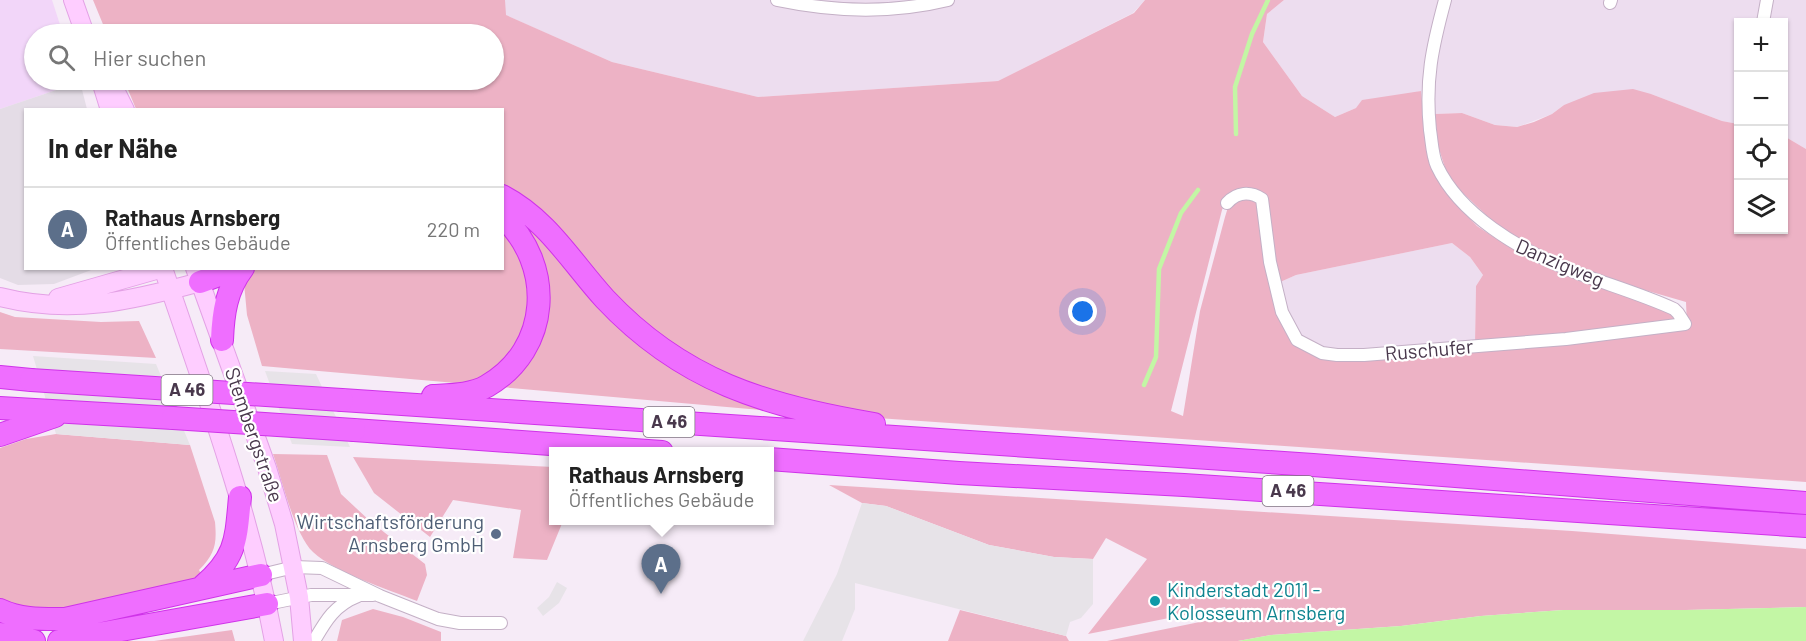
<!DOCTYPE html>
<html lang="de">
<meta charset="utf-8">
<style>
body{margin:0;font-family:Barlow,sans-serif;background:#f6f6f6;color:#222}
.controls{position:absolute;right:18px;top:18px;display:grid;overflow:hidden;border-radius:0px;box-shadow:0 2px 4px #0004}
.controls button{width:54px;height:54px;display:grid;place-items:center;padding:0;border:0;border-bottom:2px solid #e0e0e0;background:#fff;color:#222;font:30px sans-serif}
.you{position:absolute;left:1083px;top:312px;width:21px;height:21px;margin:-15px;border:4px solid #fff;border-radius:50%;background:#1a73e8;box-shadow:0 0 0 9px #1a73e833}
.badge{display:grid;place-items:center;width:39px;height:39px;border-radius:50%;background:#701aff;color:#fff;font-size:20px;font-weight:700}
.pin{position:absolute;translate:-50% -50px;filter:drop-shadow(0 2px 3px #0008)}
.pin::after{content:'';position:absolute;top:32px;width:21px;height:18px;background:inherit;clip-path:polygon(0 0,100% 0,50% 100%)}
.popup{position:absolute;left:549px;top:447px;width:225px;height:78px;box-sizing:border-box;display:grid;place-content:center;border-radius:0px;background:#fff;filter:drop-shadow(0 2px 4px #0005);font-size:20px;white-space:nowrap;color:#767676}
.popup b{font-size:22px;color:#222}
.popup::after{content:'';position:absolute;left:50%;top:100%;margin-left:-12px;border:12px solid transparent;border-top-color:#fff}
.list{margin:0;padding:0;list-style:none}
h2{display:flex;justify-content:space-between;align-items:center;height:78px;margin:0;padding:0 24px;font-size:26px}
h2 small{font-size:20px;font-weight:400;color:#767676}
.list li{display:grid;grid-template-columns:39px 1fr auto;gap:18px;align-items:center;box-sizing:border-box;height:84px;padding:0 24px;border-top:2px solid #e0e0e0}
.list b{display:block;font-size:22px;white-space:nowrap}
.list p{margin:0;font-size:20px;white-space:nowrap;color:#767676}
.list em{font-size:20px;font-style:normal;color:#767676}
.icon{flex:none;width:33px;height:33px;fill:none;stroke:currentColor;stroke-width:2;stroke-linecap:round;stroke-linejoin:round}
.map{position:relative;flex:none;width:1806px;height:641px;overflow:hidden}
.search{position:absolute;background:#fff;box-shadow:0 2px 4px #0004;left:24px;top:24px;width:480px;height:66px;display:flex;align-items:center;gap:15px;box-sizing:border-box;padding:0 21px;border-radius:33px;color:#767676;font-size:22px}
.panel{position:absolute;background:#fff;box-shadow:0 2px 4px #0004;left:24px;top:108px;width:480px;height:162px;border-radius:0px}
.map>svg:first-child{display:block}
.residential{fill:#edddef}
.commercial{fill:#f2d6f9}
.industrial{fill:#e4dce6}
.green{fill:#edb2c5}
.parking{fill:#e7e3e8}
.water{fill:#c3f6a5}
.lines{fill:none;stroke-linecap:round;stroke-linejoin:round}
.stream{stroke:#c3f6a5;stroke-width:4.5}
.street-casing{stroke:#c4b0c6;stroke-width:14}
.secondary-casing{stroke:#e3a1e5;stroke-width:20}
.highway-casing{stroke:#cf33e9;stroke-width:24}
.street{stroke:#fff;stroke-width:12}
.secondary{stroke:#fecdff;stroke-width:18}
.highway{stroke:#ef6eff;stroke-width:22}
.highway-bridge-casing{stroke:#cf33e9;stroke-width:24;stroke-linecap:butt}
.highway-bridge{stroke:#ef6eff;stroke-width:22}
.service-dot{fill:#5c6f8a;stroke:#fff;stroke-width:2}
.culture-dot{fill:#0f9aa8;stroke:#fff;stroke-width:2}
.labels{text-anchor:middle;stroke-width:4.5;stroke-linejoin:round;paint-order:stroke}
.shield{fill:#fff;stroke:#807482;stroke-width:1.5}
.shield-label{font-size:18px;font-weight:bold;fill:#49384c}
.street-label{font-size:20px;fill:#49384c;stroke:#fff}
.service-label{font-size:20px;fill:#4e5e75;stroke:#fff;text-anchor:end}
.culture-label{font-size:20px;fill:#0d838f;stroke:#fff;text-anchor:start}
</style>
<div class="map">
<svg width="1806" height="641" viewBox="0 0 1806 641">
<rect width="100%" height="100%" fill="#f6ebf7"/>
<path class="residential" d="M505 0H1145L1133 13 998 81 758 97 612 62 505 15Z
M1284 0H1806V149L1784 136V22H1738V124L1722 121 1651 94 1564 105 1552 114 1517 127 1495 125 1462 113 1435 114 1422 111 1421 91 1356 108 1335 117 1302 96 1263 42 1267 14Z
M1452 243 1470 257 1483 275 1476 286 1475 343 1333 353 1302 337 1292 324 1278 283 1296 275Z"/>
<path class="commercial" d="M0 0H52L63 34H34V80H79L80 82 0 109Z"/>
<path class="industrial" d="M80 82 87 109 26 110V268L94 269 54 284 18 285 0 278V109Z"/>
<path class="green" d="M93 0H505L506 15 612 62 758 97 998 81 1134 13 1145 0H1284L1267 14 1263 42 1302 96 1335 117 1356 108 1362 100 1421 91 1426 138 1434 167 1452 200 1477 226 1492 236 1574 278 1667 311 1680 323 1563 336 1475 343 1476 286 1483 275 1470 257 1452 243 1296 275 1278 283 1265 202C1256 180 1228 194 1222 210L1171 411 1183 416 1200 311 1225 217 1229 204 1239 196 1253 198 1261 203C1278 263 1254 350 1341 359L1566 342 1687 327 1686 302 1610 280 1558 259 1501 229 1449 180 1438 146 1435 114 1462 113 1495 125 1517 127 1534 122 1552 114 1564 105 1594 93 1633 89 1651 94 1722 121 1738 124V230H1784V136L1806 149V482L761 410 262 366 247 315 244 283 237 269 502 268V110L136 109 124 80H494V34H107Z
M0 312 15 317 101 322 139 321 156 358 0 349Z
M56 434 190 445 215 522C217 544 215 554 199 570L202 576 191 582 77 609 43 611 0 600V448L26 439Z
M273 454 327 455 341 494 371 522 425 564 427 575 417 601C387 589 336 573 313 552 294 534 282 479 273 454Z
M353 457 553 467V520L563 521 547 560 513 558 521 510 453 500 430 537 374 493Z
M829 485 1572 531 1806 549V607L1686 610H1563L1481 616 1401 626 1271 635 1238 641H1107L1229 616 1225 607 1088 634 1147 559 1106 538 1093 559 1054 557 989 545 886 506 862 503Z
M373 609 403 617 441 632V641H337L342 620Z
M960 610 1066 636 1069 641H948Z
M232 630 235 641H154Z"/>
<path class="parking" d="M33 356 156 364 190 445 56 434Z
M265 371 316 374 350 447 292 444Z
M862 503 886 506 989 545 1054 557 1093 559V604L1081 618 1070 622 1066 636 855 583V609L842 641H803L837 574Z
M557 582 567 588 559 603 543 616 537 608 549 597Z"/>
<path class="water" d="M1806 607V641H1238L1271 635 1401 626 1481 616 1563 610H1686Z"/>
<g class="lines">
<path class="stream" d="M1236 134 1235 87 1252 34 1268 0
M1144 385 1156 357 1159 269 1181 213 1198 190"/>
<defs>
<path id="street" d="M777 0C834 12 891 14 948 0
M1610 3 1611 0
M1763 22 1767 0
M1227 203C1237 192 1250 191 1262 199L1270 262 1282 312 1297 340 1322 353 1337 355H1364L1566 339 1685 324 1678 313 1674 309C1639 293 1602 283 1567 269 1519 249 1460 215 1437 166 1432 155 1432 142 1430 130 1425 80 1432 48 1445 0
M261 575 294 567 322 568 380 596 438 619 460 623H501
M267 604 311 595H373
M314 641C326 620 335 605 358 596"/>
<path id="secondary" d="M73 0 85 34
M110 80 125 110
M101 81 110 110
M163 268C205 392 250 513 274 641
M195 268 267 468 284 524 299 597 303 641
M0 297C71 315 131 301 200 282
M58 298 163 268"/>
<path id="highway" d="M502 196C548 220 572 263 605 299 682 381 766 406 874 424
M200 282 238 268
M222 340C223 314 226 290 243 268
M0 377 31 380
M433 396C450 395 472 395 487 386 551 349 555 265 502 216
M342 400 1313 465 1806 503
M0 408 173 418
M354 430 662 452
M0 435 55 416
M769 459 959 473 1184 485 1806 526
M203 586C237 557 236 539 240 497
M0 610C21 620 42 619 65 619L261 575
M0 634 34 641
M59 641 267 604"/>
</defs>
<use href="#street" class="street-casing"/>
<use href="#secondary" class="secondary-casing"/>
<use href="#highway" class="highway-casing"/>
<use href="#street" class="street"/>
<use href="#secondary" class="secondary"/>
<use href="#highway" class="highway"/>
<defs>
<path id="highway-bridge" d="M31 380 342 400
M173 418 354 430"/>
</defs>
<use href="#highway-bridge" class="highway-bridge-casing"/>
<use href="#highway-bridge" class="highway-bridge"/>
</g>
<circle class="service-dot" cx="496" cy="534" r="6"/>
<circle class="culture-dot" cx="1155" cy="601" r="6"/>
<g class="labels">
<g class="shield">
<rect x="161.5" y="375" width="51" height="30" rx="4.5"/>
<rect x="643.5" y="407" width="51" height="30" rx="4.5"/>
<rect x="1262.5" y="476" width="51" height="30" rx="4.5"/>
</g>
<g class="shield-label">
<text x="187" y="396">A 46</text>
<text x="669" y="428">A 46</text>
<text x="1288" y="497">A 46</text>
</g>
<g class="street-label">
<text transform="translate(1560 263) rotate(23)" y="7">Danzigweg</text>
<text transform="translate(1429 350) rotate(-5)" y="7">Ruschufer</text>
<text transform="translate(254 435) rotate(71)" y="7">Stembergstraße</text>
</g>
<g class="service-label">
<text x="484" y="529">Wirtschaftsförderung<tspan x="484" dy="23">Arnsberg GmbH</tspan></text>
</g>
<g class="culture-label">
<text x="1167" y="597">Kinderstadt 2011 -<tspan x="1167" dy="23">Kolosseum Arnsberg</tspan></text>
</g>
</g>
</svg>
<div class="controls">
<button>+</button>
<button>−</button>
<button><svg class="icon" aria-label="locate" viewBox="0 0 24 24"><circle cx="12" cy="12" r="6"/><path d="M12 2v4M12 18v4M2 12h4M18 12h4"/></svg></button>
<button><svg class="icon" aria-label="layers" viewBox="0 0 24 24"><path d="M12 4l9 5-9 5-9-5zM3 14l9 5 9-5"/></svg></button>
</div>
<div class="you"></div>
<div class="pin badge" style="left:661px;top:594px;background:#5c6f8a">A</div>
<div class="popup"><b>Rathaus Arnsberg</b>Öffentliches Gebäude</div>
<div class="search"><svg class="icon" aria-label="search" viewBox="0 0 24 24"><circle cx="10" cy="10" r="6"/><path d="M15 15l6 6"/></svg>Hier suchen</div>
<section class="panel">
<h2>In der Nähe<small></small></h2>
<ul class="list">
<li><span class="badge" style="background:#5c6f8a">A</span><div><b>Rathaus Arnsberg</b><p>Öffentliches Gebäude</p></div><em>220 m</em></li>
</ul>
</section>
</div>
